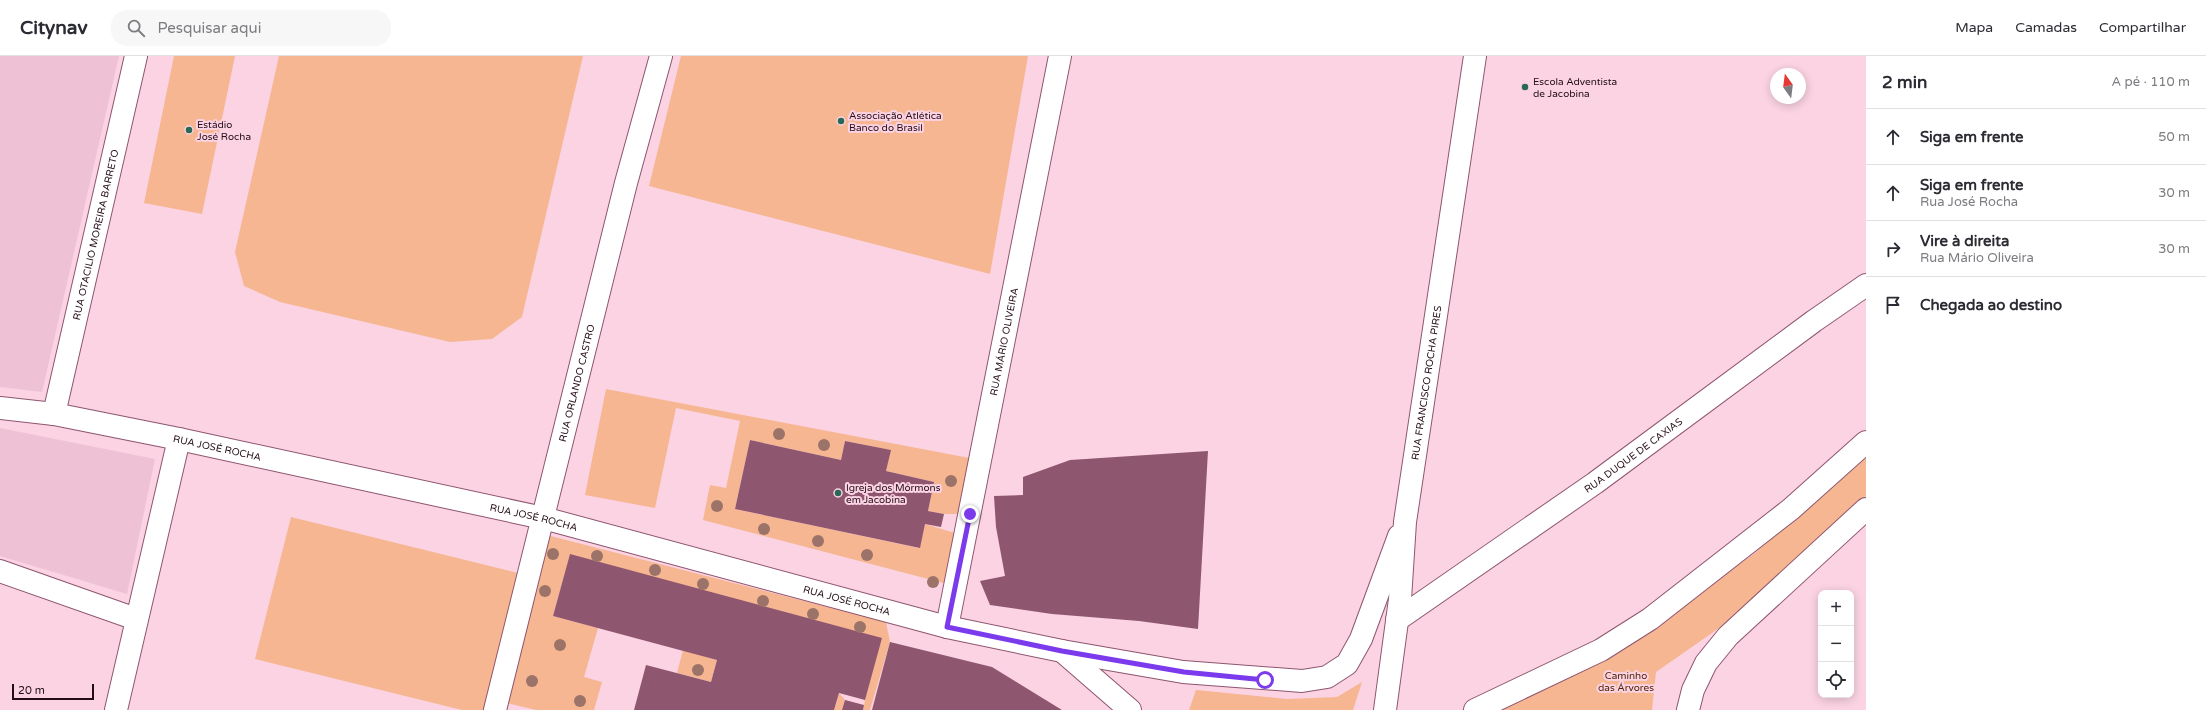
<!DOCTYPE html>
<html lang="pt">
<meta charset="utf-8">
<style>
body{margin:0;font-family:"Varela Round",sans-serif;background:#f7f7f7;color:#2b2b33}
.controls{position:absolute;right:12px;bottom:12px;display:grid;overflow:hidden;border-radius:8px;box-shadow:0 2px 10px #0003}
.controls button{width:36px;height:36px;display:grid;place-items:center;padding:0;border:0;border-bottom:1px solid #e1e1e2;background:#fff;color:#2b2b33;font:20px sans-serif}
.compass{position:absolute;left:1770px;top:12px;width:36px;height:36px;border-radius:50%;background:#fff;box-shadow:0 2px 10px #0003;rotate:346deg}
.scale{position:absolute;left:12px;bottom:10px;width:82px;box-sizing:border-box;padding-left:4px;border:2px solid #240d18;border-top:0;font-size:11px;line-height:14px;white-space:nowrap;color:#240d18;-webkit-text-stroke:3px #fbd3e3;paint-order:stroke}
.stop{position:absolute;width:12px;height:12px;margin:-9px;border:3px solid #7c3aed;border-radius:50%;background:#fff}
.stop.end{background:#7c3aed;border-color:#fff;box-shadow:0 1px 4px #0008}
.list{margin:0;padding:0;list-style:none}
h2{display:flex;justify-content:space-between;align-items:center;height:52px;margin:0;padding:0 16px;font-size:17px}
h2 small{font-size:13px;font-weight:400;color:#7c7c81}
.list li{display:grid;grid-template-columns:26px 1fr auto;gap:12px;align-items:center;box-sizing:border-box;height:56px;padding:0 16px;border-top:1px solid #e1e1e2}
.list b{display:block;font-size:15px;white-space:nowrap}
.list p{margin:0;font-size:13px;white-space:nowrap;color:#7c7c81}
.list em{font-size:13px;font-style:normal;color:#7c7c81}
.icon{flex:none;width:22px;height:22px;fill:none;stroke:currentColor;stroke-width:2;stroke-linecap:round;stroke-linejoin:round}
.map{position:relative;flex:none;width:1866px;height:654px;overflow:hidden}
header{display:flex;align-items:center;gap:24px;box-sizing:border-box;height:56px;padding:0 20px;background:#fff;border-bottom:1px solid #e1e1e2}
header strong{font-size:19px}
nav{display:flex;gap:22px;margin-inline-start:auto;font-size:14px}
.search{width:280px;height:36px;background:#f7f7f7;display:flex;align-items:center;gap:10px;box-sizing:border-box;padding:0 14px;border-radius:16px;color:#7c7c81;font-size:15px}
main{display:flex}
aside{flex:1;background:#fff}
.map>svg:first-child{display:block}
.built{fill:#eec2d4}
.green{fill:#f6b691}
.building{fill:#8f5670}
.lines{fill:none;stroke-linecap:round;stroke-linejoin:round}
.minor-casing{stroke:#8e556f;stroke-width:24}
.major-casing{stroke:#8e556f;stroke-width:24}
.minor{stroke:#fff;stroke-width:22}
.major{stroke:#fff;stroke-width:22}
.tree{fill:#9c7369}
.route{stroke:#7c3aed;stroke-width:5}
.poi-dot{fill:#286856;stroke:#fbd3e3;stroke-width:1.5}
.labels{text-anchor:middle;stroke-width:4;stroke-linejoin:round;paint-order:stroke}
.poi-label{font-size:10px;fill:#240d18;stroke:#fbd3e3;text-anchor:start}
.street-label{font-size:10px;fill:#240d18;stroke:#fbd3e3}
.park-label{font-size:10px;fill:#4f2405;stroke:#fbd3e3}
</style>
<header>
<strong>Citynav</strong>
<div class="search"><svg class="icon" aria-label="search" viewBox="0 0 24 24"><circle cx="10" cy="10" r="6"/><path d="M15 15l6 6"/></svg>Pesquisar aqui</div>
<nav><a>Mapa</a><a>Camadas</a><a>Compartilhar</a></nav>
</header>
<main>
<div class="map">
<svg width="1866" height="654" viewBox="0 0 1866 654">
<rect width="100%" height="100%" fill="#fbd3e3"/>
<path class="built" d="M0 0H119L42 336 0 331Z
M0 372 155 403 127 538 0 500Z"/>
<path class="green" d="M174 0H235L202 158 144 147Z
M279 0H583L522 261 492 283 450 286 280 246 244 230 235 196Z
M681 0H1028L990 218 649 130Z
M606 333 980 404 969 458H944L928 455 934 426 886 415 890 394 845 385 841 404 750 384 735 453 919 492 925 468 965 480 955 530 703 464 710 429 726 432 740 365 676 352 655 452 585 439Z
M1866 395V440L1745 554 1656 616 1652 654H1492L1620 594 1755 497Z
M291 461 518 517 484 654H462L255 603Z
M539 477 886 566 890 586 870 654H863L865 644 570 499 553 560 598 572 584 621 602 626 594 654H536L498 645Z
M683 594 717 604 711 626 677 617Z
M1362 626 1353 654H1189L1196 634 1287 643 1337 641Z
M839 637 845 644 842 654H834Z"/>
<path class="building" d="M750 384 841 404 845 385 891 394 886 415 934 426 928 455 944 458 941 471 925 468 920 492 735 453Z
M1208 395 1198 573 1139 565 1052 558 990 549 980 525 1005 520 996 471 994 440 1023 439V421L1070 404Z
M570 498 882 582 865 644 839 637 834 654H634L646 609 711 626 717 604 553 560Z
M890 586 992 611 1062 654H872Z
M845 644 864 649 863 654H842Z"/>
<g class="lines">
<defs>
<g id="minor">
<path id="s1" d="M54 358 136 0"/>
<path d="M0 515 136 563"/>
<path id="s2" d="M1397 564 1595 427 1814 265 1866 229"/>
<path id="s3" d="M947 571 1060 0"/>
<path d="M1062 595 1183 616 1302 625 1327 621 1347 608 1361 583 1399 480"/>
<path d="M116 654 179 383"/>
<path id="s4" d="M495 654 626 127 661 0"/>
<path id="s5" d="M1385 654 1400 543 1405 466 1475 0"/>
<path d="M1688 654 1693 634 1706 607 1728 580 1866 453"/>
</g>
<g id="major">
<path id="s6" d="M0 352 54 358 179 383 543 462 947 571 1062 595 1130 654"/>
<path d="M1475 654 1601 594 1650 563 1791 453 1866 386"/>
</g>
</defs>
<use href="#minor" class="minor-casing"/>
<use href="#major" class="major-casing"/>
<use href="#minor" class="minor"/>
<use href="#major" class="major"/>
</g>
<g class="tree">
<circle cx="779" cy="378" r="6"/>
<circle cx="824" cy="389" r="6"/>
<circle cx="951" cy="425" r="6"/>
<circle cx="717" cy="450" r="6"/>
<circle cx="764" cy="473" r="6"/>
<circle cx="818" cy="485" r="6"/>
<circle cx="553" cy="498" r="6"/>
<circle cx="867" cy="499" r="6"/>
<circle cx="597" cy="500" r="6"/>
<circle cx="655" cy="514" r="6"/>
<circle cx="933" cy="526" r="6"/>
<circle cx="703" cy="528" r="6"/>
<circle cx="545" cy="535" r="6"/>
<circle cx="763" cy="545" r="6"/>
<circle cx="813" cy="558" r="6"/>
<circle cx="860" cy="571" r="6"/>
<circle cx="560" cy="589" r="6"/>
<circle cx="698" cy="614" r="6"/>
<circle cx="532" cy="625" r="6"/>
<circle cx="580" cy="645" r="6"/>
</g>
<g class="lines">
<path class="route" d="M970 458 947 571 1062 595 1184 616 1265 624"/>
</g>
<g class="poi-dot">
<circle cx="1525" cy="31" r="4"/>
<circle cx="841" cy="65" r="4"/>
<circle cx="189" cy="74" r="4"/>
<circle cx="838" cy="437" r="4"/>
</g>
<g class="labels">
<g class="poi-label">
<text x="1533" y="29">Escola Adventista<tspan x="1533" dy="12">de Jacobina</tspan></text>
<text x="849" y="63">Associação Atlética<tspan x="849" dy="12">Banco do Brasil</tspan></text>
<text x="197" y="72">Estádio<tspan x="197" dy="12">José Rocha</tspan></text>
<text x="846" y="435">Igreja dos Mórmons<tspan x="846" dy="12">em Jacobina</tspan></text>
</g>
<g class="street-label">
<text dy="4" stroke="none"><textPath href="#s1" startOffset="184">RUA OTACILIO MOREIRA BARRETO</textPath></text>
<text dy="4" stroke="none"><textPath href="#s3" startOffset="291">RUA MÁRIO OLIVEIRA</textPath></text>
<text dy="4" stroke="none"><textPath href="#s4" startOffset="337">RUA ORLANDO CASTRO</textPath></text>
<text dy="4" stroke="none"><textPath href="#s5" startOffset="330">RUA FRANCISCO ROCHA PIRES</textPath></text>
<text dy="4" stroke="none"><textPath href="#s6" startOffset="221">RUA JOSÉ ROCHA</textPath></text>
<text dy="4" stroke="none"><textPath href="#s2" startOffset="288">RUA DUQUE DE CAXIAS</textPath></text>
<text dy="4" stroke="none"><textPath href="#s6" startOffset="545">RUA JOSÉ ROCHA</textPath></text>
<text dy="4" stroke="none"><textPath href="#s6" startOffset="869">RUA JOSÉ ROCHA</textPath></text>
</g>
<g class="park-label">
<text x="1626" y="623">Caminho<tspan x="1626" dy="12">das Árvores</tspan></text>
</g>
</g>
</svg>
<div class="controls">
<button>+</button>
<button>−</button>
<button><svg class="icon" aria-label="locate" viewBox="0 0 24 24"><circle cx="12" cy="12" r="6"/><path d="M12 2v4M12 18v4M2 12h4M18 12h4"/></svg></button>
</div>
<svg class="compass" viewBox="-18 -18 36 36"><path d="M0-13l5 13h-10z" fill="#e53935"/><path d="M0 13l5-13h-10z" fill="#7c7c81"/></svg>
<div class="scale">20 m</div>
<div class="stop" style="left:1265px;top:624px"></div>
<div class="stop end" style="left:970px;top:458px"></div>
</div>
<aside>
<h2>2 min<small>A pé · 110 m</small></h2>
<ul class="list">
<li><svg class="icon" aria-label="ahead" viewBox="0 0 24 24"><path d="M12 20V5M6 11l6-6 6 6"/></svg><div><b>Siga em frente</b></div><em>50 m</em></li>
<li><svg class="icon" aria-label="ahead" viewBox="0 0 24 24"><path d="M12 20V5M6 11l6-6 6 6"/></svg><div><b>Siga em frente</b><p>Rua José Rocha</p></div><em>30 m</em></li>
<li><svg class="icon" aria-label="right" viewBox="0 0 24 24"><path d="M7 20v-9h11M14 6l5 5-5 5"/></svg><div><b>Vire à direita</b><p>Rua Mário Oliveira</p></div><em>30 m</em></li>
<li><svg class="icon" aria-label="arrive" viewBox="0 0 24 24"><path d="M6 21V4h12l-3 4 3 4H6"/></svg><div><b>Chegada ao destino</b></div></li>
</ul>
</aside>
</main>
